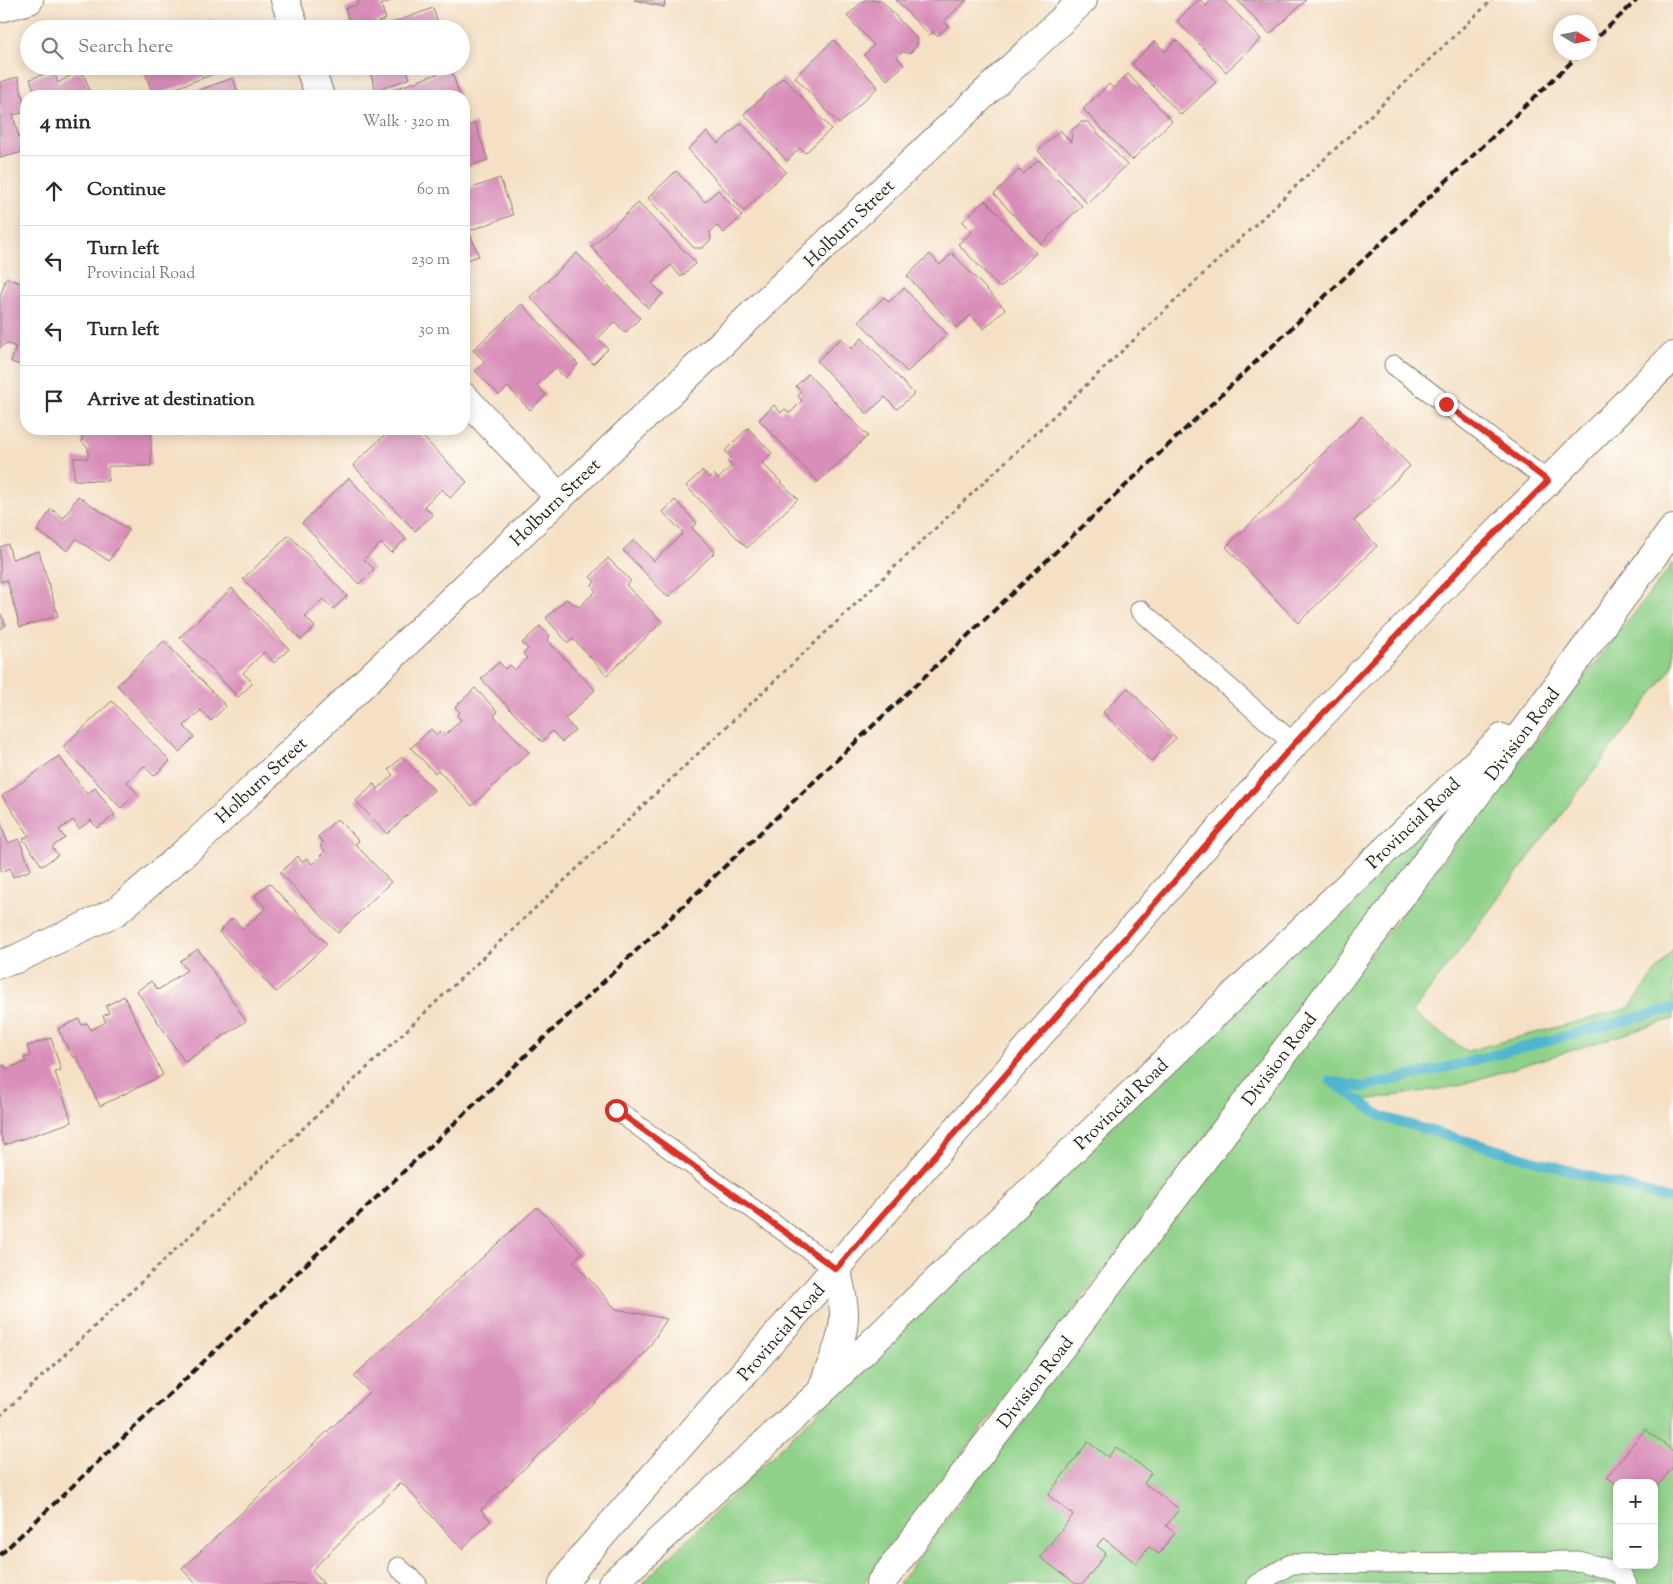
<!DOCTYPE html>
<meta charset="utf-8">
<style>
body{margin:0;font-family:"Sorts Mill Goudy",serif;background:#f2f2f3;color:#2b2b33}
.controls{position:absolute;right:15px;bottom:15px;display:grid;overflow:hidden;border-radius:10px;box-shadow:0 2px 12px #0003}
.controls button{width:45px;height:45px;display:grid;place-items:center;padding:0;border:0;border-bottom:1px solid #e1e1e2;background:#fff;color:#2b2b33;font:25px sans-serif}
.compass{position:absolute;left:1553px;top:15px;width:45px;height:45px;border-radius:50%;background:#fff;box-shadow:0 2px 12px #0003;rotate:100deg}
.stop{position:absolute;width:15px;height:15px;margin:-11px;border:4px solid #d93025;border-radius:50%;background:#fff}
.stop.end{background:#d93025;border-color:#fff;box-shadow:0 1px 5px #0008}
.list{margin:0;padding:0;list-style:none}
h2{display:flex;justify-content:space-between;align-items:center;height:65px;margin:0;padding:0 20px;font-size:21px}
h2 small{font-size:16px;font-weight:400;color:#7c7c81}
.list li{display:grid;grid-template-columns:32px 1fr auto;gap:15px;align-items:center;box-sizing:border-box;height:70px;padding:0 20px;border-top:1px solid #e1e1e2}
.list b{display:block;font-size:19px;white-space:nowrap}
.list p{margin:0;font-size:16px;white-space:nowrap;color:#7c7c81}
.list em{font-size:16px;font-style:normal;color:#7c7c81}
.icon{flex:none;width:28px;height:28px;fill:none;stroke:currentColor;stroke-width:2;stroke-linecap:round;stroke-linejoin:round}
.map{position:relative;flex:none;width:1673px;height:1584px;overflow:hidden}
.search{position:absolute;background:#fff;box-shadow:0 2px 12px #0003;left:20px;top:20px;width:450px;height:55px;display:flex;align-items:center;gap:12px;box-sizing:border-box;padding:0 18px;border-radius:28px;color:#7c7c81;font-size:19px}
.panel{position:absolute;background:#fff;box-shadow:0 2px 12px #0003;left:20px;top:90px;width:450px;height:345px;border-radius:20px}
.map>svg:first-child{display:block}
.green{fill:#8fd189;stroke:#567652;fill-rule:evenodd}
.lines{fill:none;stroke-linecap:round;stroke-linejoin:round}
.stream{stroke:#4fb6cd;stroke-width:10}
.building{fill:#d98eb9}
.lane-casing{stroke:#887e70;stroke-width:21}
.street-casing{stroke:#887e70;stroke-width:30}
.secondary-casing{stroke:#887e70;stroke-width:30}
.path{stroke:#887e70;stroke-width:3;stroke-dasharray:4 4;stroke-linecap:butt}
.lane{stroke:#fff;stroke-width:19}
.street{stroke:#fff;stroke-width:28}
.secondary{stroke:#fff;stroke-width:28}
.rail{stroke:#1c1c1c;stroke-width:4;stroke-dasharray:8 4;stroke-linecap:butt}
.route{stroke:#d93025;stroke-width:6}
.labels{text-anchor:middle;stroke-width:4;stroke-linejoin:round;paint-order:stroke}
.street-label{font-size:18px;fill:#1c1c1c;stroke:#fdfcf7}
</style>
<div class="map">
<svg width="1673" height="1584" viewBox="0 0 1673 1584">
<rect width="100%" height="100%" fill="#fdfcf7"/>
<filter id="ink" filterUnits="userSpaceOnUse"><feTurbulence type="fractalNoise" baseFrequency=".02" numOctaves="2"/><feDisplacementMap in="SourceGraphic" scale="10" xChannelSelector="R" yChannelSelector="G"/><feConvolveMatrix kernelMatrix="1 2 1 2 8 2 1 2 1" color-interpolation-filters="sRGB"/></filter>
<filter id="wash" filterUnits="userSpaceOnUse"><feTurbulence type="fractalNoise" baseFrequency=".0096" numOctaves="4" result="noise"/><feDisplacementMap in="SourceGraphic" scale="20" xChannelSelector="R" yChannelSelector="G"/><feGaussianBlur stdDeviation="1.12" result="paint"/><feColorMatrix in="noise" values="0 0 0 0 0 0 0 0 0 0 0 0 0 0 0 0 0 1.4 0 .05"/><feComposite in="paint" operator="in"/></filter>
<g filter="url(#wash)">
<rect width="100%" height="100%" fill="#f5e0c5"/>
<path class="green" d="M1673 563V666L1412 1013 1467 1051 1629 1008 1673 949V1019L1453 1087 1359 1101 1383 1117 1673 1199V1584H899L1295 1052ZM1617 1483H1654V1565H1617Z
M1502 749 863 1584H642L913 1318Z"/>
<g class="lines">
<path class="stream" d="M1331 1081 1383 1117 1673 1200
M1334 1082 1364 1087 1460 1064 1673 1008"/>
</g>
<g id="blocks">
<path class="building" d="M357 0H393L381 5 386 19 360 29H352L345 9 359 4Z
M634 0H665L664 7Z
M864 0H881L917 39V46L910 53 902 52 897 57 904 65 887 80 864 55 874 45 847 16Z
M896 0H967L944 21 948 26 937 36 933 32 929 35Z
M1198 0H1201L1206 6 1212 0H1224L1261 39 1226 72 1177 21Z
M1237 0H1306L1270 34Z
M433 8 440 29H376Z
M211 19 214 29H185V28Z
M834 40 878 87 839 124 795 77Z
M1176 40 1216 82 1181 115 1132 64 1155 41 1165 52Z
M143 66H217L214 74 153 96Z
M368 66H405L410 78 376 91Z
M451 69 460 96H390L389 91Z
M54 71 58 83 76 72 84 75 92 96H36L30 79Z
M1128 74 1172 121 1132 160 1083 109 1109 84 1113 88Z
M18 77 26 112 13 115 23 152 0 158V82Z
M783 77 831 129 805 153 800 148 787 161 744 114Z
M233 78 239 96H201L199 90Z
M1081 122H1088L1127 165 1087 203 1038 151 1060 130 1071 142 1072 130Z
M475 123 488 160 464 168V128Z
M741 123 786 172 744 211 688 149 707 132 718 144Z
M1039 160 1082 206 1041 244 994 194 1019 170 1023 174Z
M676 171 705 202 718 190 742 216 724 233 717 226 710 232 711 240 702 248H694L648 198Z
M500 178 513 215 469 231 479 256 464 261V191Z
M985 200 1036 253 1000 288 958 244 972 232 962 222Z
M638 203 696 263 681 277 671 265 652 283 663 294 648 308 591 247Z
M577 253 640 318 625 333 615 322 598 338 608 349 593 364 530 297Z
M952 253 1005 309 984 329 971 315 956 328 907 276 930 254 940 265Z
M6 278 26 285V367L11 362 16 347 6 343 0 348V297Z
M904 288 947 334 907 372 859 321 884 297 889 302Z
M522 304 578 364 565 378 555 368 537 385 546 395 530 410 508 387 499 395 475 371 485 362 473 350Z
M841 338 851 349 862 338 914 394 897 409 885 397 867 414 817 361Z
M808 374 868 436 818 482 759 420 774 405 781 413 785 409 790 413 802 401 798 396 801 392 796 386Z
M1362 416 1410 466 1354 521 1377 546 1298 623 1226 547Z
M748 428 772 453 762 463 798 499 747 548 686 486 702 471 710 478 714 474 718 479 732 466 727 461 731 457 725 451Z
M86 429H151V466H108V481L74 480V458H88V448L82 442V434Z
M391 429H415L467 482 450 498 442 489 424 506 433 515 415 531 353 465Z
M349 478 406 539 391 553 381 543 364 559 374 569 359 584 302 523Z
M78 496 129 530 109 561 76 539 68 551 37 531 51 509 64 518Z
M675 500 697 523 692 528 715 552 668 597 623 550 634 540 654 561 683 533 663 512Z
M289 535 347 596 333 609 323 599 305 616 315 627 301 640 243 579Z
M8 544 12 559 39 551 58 616 20 627 7 580 0 582V547Z
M608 558 631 581 626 585 662 622 607 675 573 639 568 643 546 618 566 599 579 607 596 591 591 586 595 582 590 577Z
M232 588 289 649 274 663 264 652 243 673 253 683 238 697 180 637Z
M0 613 6 625 0 629Z
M540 626 550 637 547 640 595 690 565 719 575 730 562 742 552 731 542 742 481 679 499 662 505 669 510 665 515 670 527 658 523 654 528 649 522 643Z
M164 641 226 706 211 721 201 710 184 726 194 737 179 752 117 685Z
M475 688 498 712 494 716 529 752 472 806 438 770 435 773 411 748 431 729 437 735 440 731 445 735 461 720 457 715 460 712 455 707Z
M1128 688 1176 738 1151 762 1103 712Z
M112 701 170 761 154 776 144 766 127 782 137 793 121 808 63 747Z
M59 756 87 794 95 788 115 815 97 828 91 820 79 829 73 820 59 830 65 838 52 847 58 855 42 866 23 839 29 835 2 796Z
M402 757 434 790 387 834 356 801 374 784 378 789 393 775 388 770Z
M337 819 359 841 355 844 391 882 338 933 280 873 298 856 302 862 307 858 312 864 325 851 320 846 323 842 318 837Z
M0 822 8 843 19 839 31 870 13 877 10 868 0 872Z
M269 883 327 944 276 992 219 932 233 918 243 929 266 908 255 896Z
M198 949 246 1021 185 1062 137 991 151 981 158 990 187 970 180 961Z
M124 996 163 1075 100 1106 76 1056 73 1058 58 1029 79 1019 82 1025 87 1023 91 1030 106 1022 103 1016 109 1013 106 1006Z
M51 1038 61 1070 55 1072 72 1122 4 1145 0 1132V1067L5 1065 6 1069 26 1062 24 1058 30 1056 27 1046Z
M537 1207 582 1253 573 1261 616 1309 667 1319 645 1353 481 1510 491 1521 462 1549 401 1482 312 1570 324 1584H196L182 1569 369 1392 354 1376Z
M1645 1429 1673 1451V1467L1654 1490V1483H1617V1485L1607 1477Z
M1088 1442 1108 1457 1116 1447 1151 1473 1144 1483 1179 1509 1166 1526 1175 1533 1159 1554 1149 1547 1136 1563 1103 1538 1097 1546 1106 1553 1083 1584H1076L1040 1557 1073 1515 1048 1495Z"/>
</g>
</g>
<g filter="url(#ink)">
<use href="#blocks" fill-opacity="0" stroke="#887e70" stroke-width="1"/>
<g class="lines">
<defs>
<path id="lane" d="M1394 365 1548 481
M1140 610 1294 744
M616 1110 836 1269
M398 1567 417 1584
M1257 1584 1291 1564 1579 1561 1621 1573 1627 1584"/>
<path id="street" d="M285 0 295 29
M0 8 29 0
M309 66 320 96
M464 397 560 498
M0 964 16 959 117 911 198 841 1083 0"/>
<path id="secondary" d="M823 1387C830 1365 844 1340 844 1316 844 1300 840 1284 836 1269
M563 1584 581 1559 1294 744 1474 555 1673 356
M612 1584 822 1391 1502 738
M880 1584C1148 1235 1412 884 1673 529"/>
</defs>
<use href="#lane" class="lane-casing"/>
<use href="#street" class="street-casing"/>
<use href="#secondary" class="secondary-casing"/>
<path class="path" d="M0 1416 1492 0"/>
<use href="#lane" class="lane"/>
<use href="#street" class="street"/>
<use href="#secondary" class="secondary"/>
<path class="rail" d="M1590 44 1637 0
M0 1555 1582 52"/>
</g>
</g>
<g class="lines" filter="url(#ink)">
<path class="route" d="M616 1110 836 1269 1294 744 1474 554 1548 481 1446 404"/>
</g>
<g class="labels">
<g class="street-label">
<text transform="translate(849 223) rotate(-44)" y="6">Holburn Street</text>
<text transform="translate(555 502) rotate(-44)" y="6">Holburn Street</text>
<text transform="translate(1522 734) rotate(-53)" y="6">Division Road</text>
<text transform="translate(261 780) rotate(-43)" y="6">Holburn Street</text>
<text transform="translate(1413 823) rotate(-44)" y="6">Provincial Road</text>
<text transform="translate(1279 1059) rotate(-53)" y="6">Division Road</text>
<text transform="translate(1121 1104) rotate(-44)" y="6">Provincial Road</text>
<text transform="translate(781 1332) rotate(-49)" y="6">Provincial Road</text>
<text transform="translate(1035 1382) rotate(-52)" y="6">Division Road</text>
</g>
</g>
</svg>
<div class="controls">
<button>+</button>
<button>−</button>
</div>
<svg class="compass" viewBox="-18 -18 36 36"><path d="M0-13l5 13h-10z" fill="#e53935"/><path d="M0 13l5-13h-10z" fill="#7c7c81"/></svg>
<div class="stop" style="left:616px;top:1110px"></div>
<div class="stop end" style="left:1446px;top:404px"></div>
<div class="search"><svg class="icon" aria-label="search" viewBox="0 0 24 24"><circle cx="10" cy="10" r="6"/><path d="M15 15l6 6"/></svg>Search here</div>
<section class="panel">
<h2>4 min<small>Walk · 320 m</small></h2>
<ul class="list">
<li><svg class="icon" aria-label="ahead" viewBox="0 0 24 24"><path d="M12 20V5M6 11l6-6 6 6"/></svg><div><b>Continue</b></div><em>60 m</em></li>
<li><svg class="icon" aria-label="left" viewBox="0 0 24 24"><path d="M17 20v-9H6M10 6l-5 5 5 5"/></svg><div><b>Turn left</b><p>Provincial Road</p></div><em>230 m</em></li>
<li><svg class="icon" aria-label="left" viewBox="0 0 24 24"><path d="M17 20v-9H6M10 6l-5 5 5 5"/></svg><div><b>Turn left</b></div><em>30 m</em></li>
<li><svg class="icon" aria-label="arrive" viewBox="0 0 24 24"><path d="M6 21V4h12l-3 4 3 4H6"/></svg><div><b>Arrive at destination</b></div></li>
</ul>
</section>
</div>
